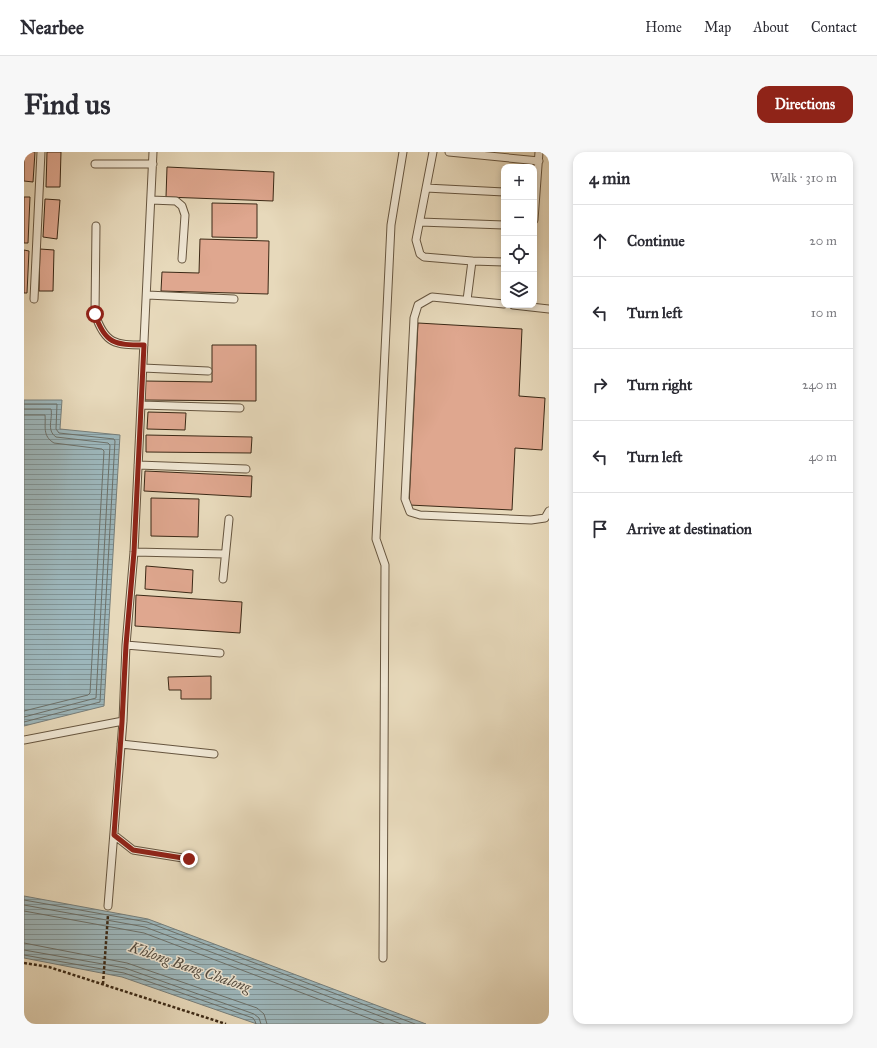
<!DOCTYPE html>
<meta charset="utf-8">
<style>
body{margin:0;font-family:"IM FELL Great Primer",serif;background:#f7f7f7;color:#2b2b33}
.controls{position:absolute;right:12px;top:12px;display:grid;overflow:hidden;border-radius:8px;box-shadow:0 2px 6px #0003}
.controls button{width:36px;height:36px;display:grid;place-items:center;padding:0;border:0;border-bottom:1px solid #e1e1e2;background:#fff;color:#2b2b33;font:20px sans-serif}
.stop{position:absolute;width:12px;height:12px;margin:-9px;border:3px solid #8f2418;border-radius:50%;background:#fff}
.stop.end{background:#8f2418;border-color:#fff;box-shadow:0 1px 4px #0008}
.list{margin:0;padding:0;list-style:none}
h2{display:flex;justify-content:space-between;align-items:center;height:52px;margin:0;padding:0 16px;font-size:17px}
h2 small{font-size:13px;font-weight:400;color:#7c7c81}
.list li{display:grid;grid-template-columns:26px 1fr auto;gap:12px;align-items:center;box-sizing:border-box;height:72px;padding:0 16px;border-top:1px solid #e1e1e2}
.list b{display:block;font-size:15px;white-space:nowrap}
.list em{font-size:13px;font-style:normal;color:#7c7c81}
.icon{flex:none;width:22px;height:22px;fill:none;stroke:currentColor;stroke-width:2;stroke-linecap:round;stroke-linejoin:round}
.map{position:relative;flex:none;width:525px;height:872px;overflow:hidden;border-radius:12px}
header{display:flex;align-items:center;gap:24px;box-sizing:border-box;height:56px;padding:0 20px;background:#fff;border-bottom:1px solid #e1e1e2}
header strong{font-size:19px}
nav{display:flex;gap:22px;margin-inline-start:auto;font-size:14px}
.intro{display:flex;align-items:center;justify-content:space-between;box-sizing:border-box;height:96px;padding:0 24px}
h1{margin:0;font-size:28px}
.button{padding:10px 18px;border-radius:12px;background:#8f2418;color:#fff;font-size:14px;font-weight:700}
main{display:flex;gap:24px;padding:0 24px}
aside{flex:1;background:#fff;border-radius:12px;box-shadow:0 2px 6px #0003}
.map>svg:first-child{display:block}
.water{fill:url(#water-rules);stroke:#767e7a}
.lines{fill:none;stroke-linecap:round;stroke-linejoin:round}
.shore{stroke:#6c7069;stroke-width:1}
.building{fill:#dfa78f;stroke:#3b2916}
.service-casing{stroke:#66553f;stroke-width:9}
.path{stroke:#3b2916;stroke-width:2.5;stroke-dasharray:3 2;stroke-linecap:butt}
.service{stroke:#efe6d3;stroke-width:7}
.route{stroke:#8f2418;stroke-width:5}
.labels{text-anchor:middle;stroke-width:3;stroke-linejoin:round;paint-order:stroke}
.water-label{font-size:15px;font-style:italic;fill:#544c40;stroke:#efe6d3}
</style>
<header>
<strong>Nearbee</strong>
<nav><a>Home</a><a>Map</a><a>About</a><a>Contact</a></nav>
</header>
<div class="intro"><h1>Find us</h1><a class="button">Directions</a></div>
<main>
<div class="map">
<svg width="525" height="872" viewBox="0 0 525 872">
<defs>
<pattern id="water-rules" width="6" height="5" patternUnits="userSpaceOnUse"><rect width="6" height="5" fill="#9db7bc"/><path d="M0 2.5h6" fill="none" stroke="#819598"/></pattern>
</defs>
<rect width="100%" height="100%" fill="#e7d9bb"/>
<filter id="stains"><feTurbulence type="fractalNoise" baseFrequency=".005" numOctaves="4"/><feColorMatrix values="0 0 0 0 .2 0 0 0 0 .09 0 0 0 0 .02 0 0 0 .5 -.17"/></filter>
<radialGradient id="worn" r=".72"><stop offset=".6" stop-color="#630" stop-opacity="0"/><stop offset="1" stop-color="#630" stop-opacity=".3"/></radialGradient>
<path class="water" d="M0 248H38L36 277 96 283 80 554 0 574Z
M0 744 124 767 402 872H233L98 825 0 806Z"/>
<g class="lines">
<path class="shore" d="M0 252H33L32 277 35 281 90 287 91 289 76 550 0 570
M0 257H27C29 267 22 278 32 285L84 291 86 293 72 546 0 565
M0 263H21C22 274 18 284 30 291L78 297 80 299 66 541 64 543 0 559
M0 748 123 770 391 872
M0 753 121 775 377 872
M0 759 120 781 360 872
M0 791 103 811 233 856 240 862 243 872
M0 798 101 816 230 862 235 866 237 872
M0 803 100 821 229 866 231 869 232 872"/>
</g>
<path class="building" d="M0 0H11L9 30 0 29Z
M23 0H37L36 35H22Z
M143 15 250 20 249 49 142 45Z
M0 45H6L4 91H0Z
M21 47 36 48 33 87 19 85Z
M188 51 233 52V86L188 85Z
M176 87 245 89 244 142 137 139 138 120 175 121Z
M16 97 30 98 29 139H15Z
M0 98 5 99 3 141H0Z
M394 171 498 177 495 244 521 246 518 298 491 296 488 358 385 353Z
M188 193H232V249L121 248V229L188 230Z
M124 260 162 261 161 278 123 277Z
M122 283 228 285 227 301 122 300Z
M121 319 228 324 227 345 120 339Z
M127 346 175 347 174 385 127 384Z
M122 414 169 418 168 441 121 437Z
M112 443 218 450 216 481 111 474Z
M187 524V547H157V538H145L144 525Z"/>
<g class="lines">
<defs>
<path id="service" d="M409 0 392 88 396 102 400 105 448 109 480 110
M425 0 515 9
M71 12H129
M402 36 480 40
M127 48 152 49 158 54 161 63 158 107
M510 68 515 0
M396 70 480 73
M72 74 71 162C81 192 91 193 120 193
M123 143 210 147
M10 147 17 0
M443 148 448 109
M480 152 408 145 394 153 390 166 381 347 386 360 396 363 507 368 521 366 525 359
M489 153 525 157
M119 216 184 219
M117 253 216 256
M114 313 222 317
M110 400 201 402
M199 427 205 367
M102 493 196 501
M0 588 99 569
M97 592 190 602
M90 683 109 698 165 707
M84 754 99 569 102 493 110 400 129 0
M359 806 361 413 352 387 367 73 379 0"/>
</defs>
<use href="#service" class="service-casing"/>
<path class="path" d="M0 811 25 815 202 872
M79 832 84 763"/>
<use href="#service" class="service"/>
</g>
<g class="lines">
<path class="route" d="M71 162C81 192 91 193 120 193L110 400 102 493 98 570 90 683 109 698 165 707"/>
</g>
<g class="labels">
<g class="water-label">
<text transform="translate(166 815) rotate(19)" y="5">Khlong Bang Chalong</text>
</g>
</g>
<rect width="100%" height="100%" filter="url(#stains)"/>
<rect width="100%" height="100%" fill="url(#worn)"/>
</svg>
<div class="controls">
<button>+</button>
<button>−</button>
<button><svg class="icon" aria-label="locate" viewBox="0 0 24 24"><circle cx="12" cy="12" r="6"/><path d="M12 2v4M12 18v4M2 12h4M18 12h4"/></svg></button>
<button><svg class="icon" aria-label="layers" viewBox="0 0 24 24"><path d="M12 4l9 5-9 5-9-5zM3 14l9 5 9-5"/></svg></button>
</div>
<div class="stop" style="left:71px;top:162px"></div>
<div class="stop end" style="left:165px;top:707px"></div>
</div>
<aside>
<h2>4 min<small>Walk · 310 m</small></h2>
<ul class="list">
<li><svg class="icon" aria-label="ahead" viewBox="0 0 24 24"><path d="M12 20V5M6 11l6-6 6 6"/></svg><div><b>Continue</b></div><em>20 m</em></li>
<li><svg class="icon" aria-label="left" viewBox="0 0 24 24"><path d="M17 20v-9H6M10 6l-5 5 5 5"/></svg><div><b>Turn left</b></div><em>10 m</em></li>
<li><svg class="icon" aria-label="right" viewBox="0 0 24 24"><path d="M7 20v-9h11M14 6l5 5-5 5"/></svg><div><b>Turn right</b></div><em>240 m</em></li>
<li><svg class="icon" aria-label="left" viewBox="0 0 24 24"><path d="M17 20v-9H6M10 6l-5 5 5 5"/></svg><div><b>Turn left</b></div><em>40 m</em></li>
<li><svg class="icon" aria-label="arrive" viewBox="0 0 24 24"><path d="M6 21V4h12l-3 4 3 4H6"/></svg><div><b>Arrive at destination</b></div></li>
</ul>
</aside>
</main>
